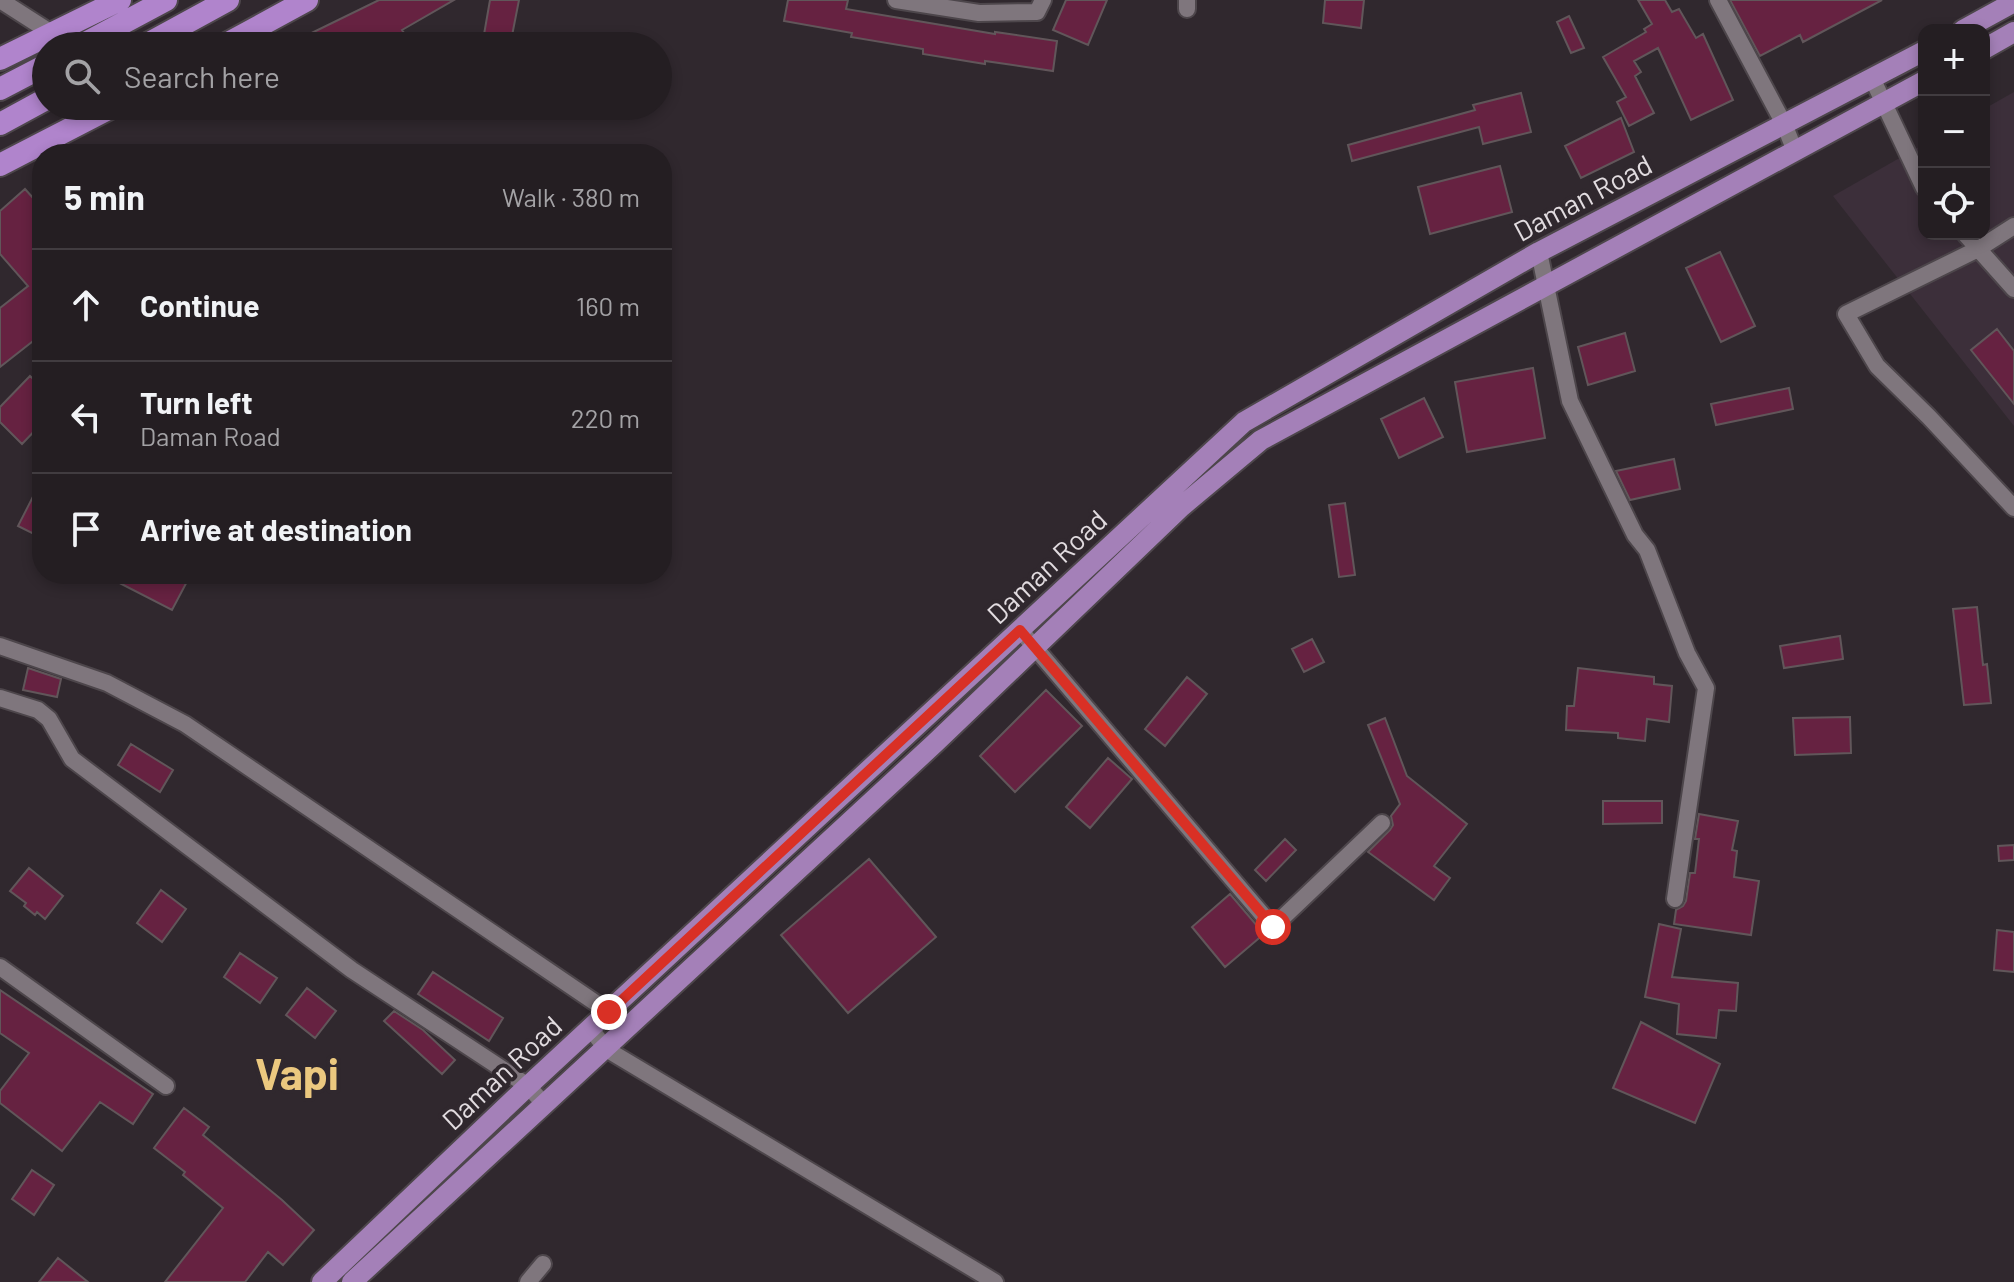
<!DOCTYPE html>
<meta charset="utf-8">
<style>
body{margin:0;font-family:Barlow,sans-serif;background:#302b2f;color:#f1f3f6}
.controls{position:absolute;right:24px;top:24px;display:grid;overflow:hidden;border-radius:16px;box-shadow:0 4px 12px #0003}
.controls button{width:72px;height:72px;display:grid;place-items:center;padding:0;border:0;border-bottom:2px solid #413c40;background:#241e22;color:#f1f3f6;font:40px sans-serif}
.stop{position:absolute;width:24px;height:24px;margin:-18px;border:6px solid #d93025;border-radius:50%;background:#fff}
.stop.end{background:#d93025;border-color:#fff;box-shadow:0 2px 8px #0008}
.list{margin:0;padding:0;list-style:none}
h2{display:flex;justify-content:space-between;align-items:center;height:104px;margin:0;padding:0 32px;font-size:34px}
h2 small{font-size:26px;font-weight:400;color:#a3a2a5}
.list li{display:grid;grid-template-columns:52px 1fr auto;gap:24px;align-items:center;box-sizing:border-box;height:112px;padding:0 32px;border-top:2px solid #413c40}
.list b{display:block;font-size:30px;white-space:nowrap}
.list p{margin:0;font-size:26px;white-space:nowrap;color:#a3a2a5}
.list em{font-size:26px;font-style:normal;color:#a3a2a5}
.icon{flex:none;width:44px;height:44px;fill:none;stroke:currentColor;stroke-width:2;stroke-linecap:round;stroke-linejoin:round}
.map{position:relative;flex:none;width:2014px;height:1282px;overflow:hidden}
.search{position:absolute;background:#241e22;box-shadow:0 4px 12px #0003;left:32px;top:32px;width:640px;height:88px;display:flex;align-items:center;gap:20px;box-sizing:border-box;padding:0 28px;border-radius:44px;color:#a3a2a5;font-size:30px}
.panel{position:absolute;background:#241e22;box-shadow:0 4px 12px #0003;left:32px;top:144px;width:640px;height:440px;border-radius:32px}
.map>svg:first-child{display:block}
.built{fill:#3c2f3a}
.building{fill:#662241;stroke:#61565a;stroke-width:2}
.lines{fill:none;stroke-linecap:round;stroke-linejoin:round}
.minor-casing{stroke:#4d464b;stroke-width:20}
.primary-casing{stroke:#4d464b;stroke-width:24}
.trunk-casing{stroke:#4d464b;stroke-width:26}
.minor{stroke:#7f767d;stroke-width:16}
.primary{stroke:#a480b8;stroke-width:20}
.trunk{stroke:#b084cc;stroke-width:22}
.route{stroke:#d93025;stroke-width:10}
.labels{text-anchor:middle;stroke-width:8;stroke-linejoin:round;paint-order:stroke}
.street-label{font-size:28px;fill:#e2dce0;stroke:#30282e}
.town-label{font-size:44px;font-weight:bold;fill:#ebc87f;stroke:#30282e}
</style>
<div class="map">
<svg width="2014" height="1282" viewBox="0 0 2014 1282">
<rect width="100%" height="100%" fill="#30282e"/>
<path class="built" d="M2014 92V426L1833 196 1924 144V234H1984V109Z"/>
<path class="building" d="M379 0H454L402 30 404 33 379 46H285Z
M490 0H519L510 46H482Z
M788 0H848L846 9 995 34V32L1057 41 1053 71 985 61V64L923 54V49L851 37 852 33 784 21Z
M1066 0H1107L1088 45 1053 30Z
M1325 0H1364L1361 28 1323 23Z
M1638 0H1665L1672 12 1679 9 1696 38 1703 34 1733 100 1691 120 1658 48 1634 61 1641 72 1635 76 1654 113 1629 126 1617 102 1626 97 1603 57 1646 32 1644 29 1652 24Z
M1730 0H1882L1803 42 1800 35 1760 56Z
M1569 16 1584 48 1571 53 1557 22Z
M1521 93 1531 132 1483 144 1479 127 1352 161 1348 145 1475 110 1473 105Z
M1621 118 1634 152 1581 178 1565 146Z
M1500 166 1512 212 1430 234 1418 187Z
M25 189 42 208V334L0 367V308L28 286 0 254V211Z
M1720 252 1755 326 1721 342 1686 268Z
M1997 329 2014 351V404L1971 350Z
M1625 333 1635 371 1588 385 1578 347Z
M1533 368 1545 438 1467 452 1455 382Z
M30 376 42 387V423L22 444 0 422V407Z
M1789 388 1793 409 1716 425 1711 404Z
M1424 398 1443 437 1399 458 1381 419Z
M1674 459 1680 489 1630 500 1616 471Z
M42 479V538L18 526Z
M1345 503 1355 575 1339 577 1329 505Z
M102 574H191L172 610Z
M1977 607 1983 665 1987 664 1991 703 1964 705 1953 609Z
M1840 636 1843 659 1784 668 1780 646Z
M1312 639 1324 662 1304 672 1292 649Z
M28 668 61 679 57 697 23 690Z
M1578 668 1654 677V684L1672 686 1669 722 1647 719 1645 741 1618 738V733L1566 730 1567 706H1574Z
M1187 677 1207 694 1165 746 1145 729Z
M1046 690 1082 726 1015 792 980 756Z
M1850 717 1851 753 1795 755 1793 718Z
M1385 718 1407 776 1467 824 1434 866 1450 878 1434 900 1368 852 1390 830 1393 825 1391 816 1400 804 1368 725Z
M131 744 173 770 160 792 118 765Z
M1108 758 1132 779 1090 828 1066 807Z
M1603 801H1662V823L1603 824Z
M1699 814 1738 821 1732 850 1737 851 1734 877 1759 881 1751 935 1674 924 1676 910 1683 906 1686 901 1690 873H1695L1699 839H1695Z
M1285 839 1296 850 1266 881 1255 870Z
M2014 845V860L1999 861 1998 846Z
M869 859 936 937 848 1013 781 935Z
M29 868 63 896 45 919 37 912 35 915 24 906 26 903 10 891Z
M161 890 186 909 162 942 137 923Z
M1230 894 1264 934 1225 967 1192 927Z
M1659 924 1681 929 1672 977 1738 983 1736 1011 1719 1010 1716 1038 1677 1034 1679 1004 1645 997Z
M1997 930 2014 932V972L1994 970Z
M240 953 277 978 260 1003 224 977Z
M433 972 503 1018 489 1041 418 994Z
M307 988 336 1011 315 1038 286 1015Z
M0 990 153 1094 133 1124 100 1102 62 1151 0 1103V1091L29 1053 0 1033Z
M394 1011 423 1030 455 1060 442 1074 384 1021Z
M1641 1022 1720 1064 1695 1123 1613 1088Z
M184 1108 209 1127 203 1135 282 1200 314 1230 283 1265 268 1252 245 1282H165L223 1208 183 1175 185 1172 154 1148Z
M32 1170 54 1185 34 1215 12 1199Z
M58 1258 88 1282H39Z"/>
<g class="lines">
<defs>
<path id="minor" d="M0 0 53 34
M896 0 979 13 1037 12 1043 0
M1718 0 1784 124 1795 151
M1187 9V0
M1872 78 1924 188
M2014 226 1978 249 1846 314 1877 366 1929 417 2014 508
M1965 234 2014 289
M1539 252 1570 401 1635 535 1647 550 1687 653 1706 688 1675 899
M1020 630 1273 927 1382 823
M0 646 107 683 185 724 609 1012
M0 698 38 710 49 719 72 759 352 970 528 1086 544 1104
M0 967 166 1086
M591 1029 606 1049 995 1282
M528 1282 543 1264"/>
<path id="primary" d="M1963 30 2014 2
M1984 49 2014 32
M322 1282 528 1086 1244 422 1539 252 1924 51
M352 1282 935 743 1181 507 1261 440 1924 81"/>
<path id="trunk" d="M80 46 166 0
M144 46 228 0
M223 46 307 0
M0 59 120 0
M0 89 46 65
M0 124 46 99
M0 165 114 106"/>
</defs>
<use href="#minor" class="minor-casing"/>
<use href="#primary" class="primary-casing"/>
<use href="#trunk" class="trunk-casing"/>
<use href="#minor" class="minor"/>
<use href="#primary" class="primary"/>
<use href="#trunk" class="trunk"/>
</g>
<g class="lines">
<path class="route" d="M609 1012 1020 630 1273 927"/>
</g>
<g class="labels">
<g class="street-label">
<text transform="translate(1583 198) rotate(-28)" y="10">Daman Road</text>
<text transform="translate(1047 567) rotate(-43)" y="10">Daman Road</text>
<text transform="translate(502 1073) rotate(-43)" y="10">Daman Road</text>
</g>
<g class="town-label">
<text x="297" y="1090">Vapi</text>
</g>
</g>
</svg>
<div class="controls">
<button>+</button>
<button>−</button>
<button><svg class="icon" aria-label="locate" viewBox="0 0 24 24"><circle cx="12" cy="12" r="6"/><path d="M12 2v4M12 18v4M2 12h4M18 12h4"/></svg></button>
</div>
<div class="stop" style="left:1273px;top:927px"></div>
<div class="stop end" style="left:609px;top:1012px"></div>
<div class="search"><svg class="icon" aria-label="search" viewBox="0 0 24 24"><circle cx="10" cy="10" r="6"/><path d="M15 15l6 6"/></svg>Search here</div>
<section class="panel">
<h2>5 min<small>Walk · 380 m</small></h2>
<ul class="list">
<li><svg class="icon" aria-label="ahead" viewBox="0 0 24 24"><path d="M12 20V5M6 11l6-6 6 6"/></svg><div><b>Continue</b></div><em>160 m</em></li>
<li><svg class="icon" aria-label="left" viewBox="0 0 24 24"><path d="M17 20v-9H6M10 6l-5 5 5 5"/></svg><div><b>Turn left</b><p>Daman Road</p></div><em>220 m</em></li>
<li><svg class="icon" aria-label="arrive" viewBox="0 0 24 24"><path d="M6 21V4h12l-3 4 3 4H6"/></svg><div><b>Arrive at destination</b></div></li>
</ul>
</section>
</div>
